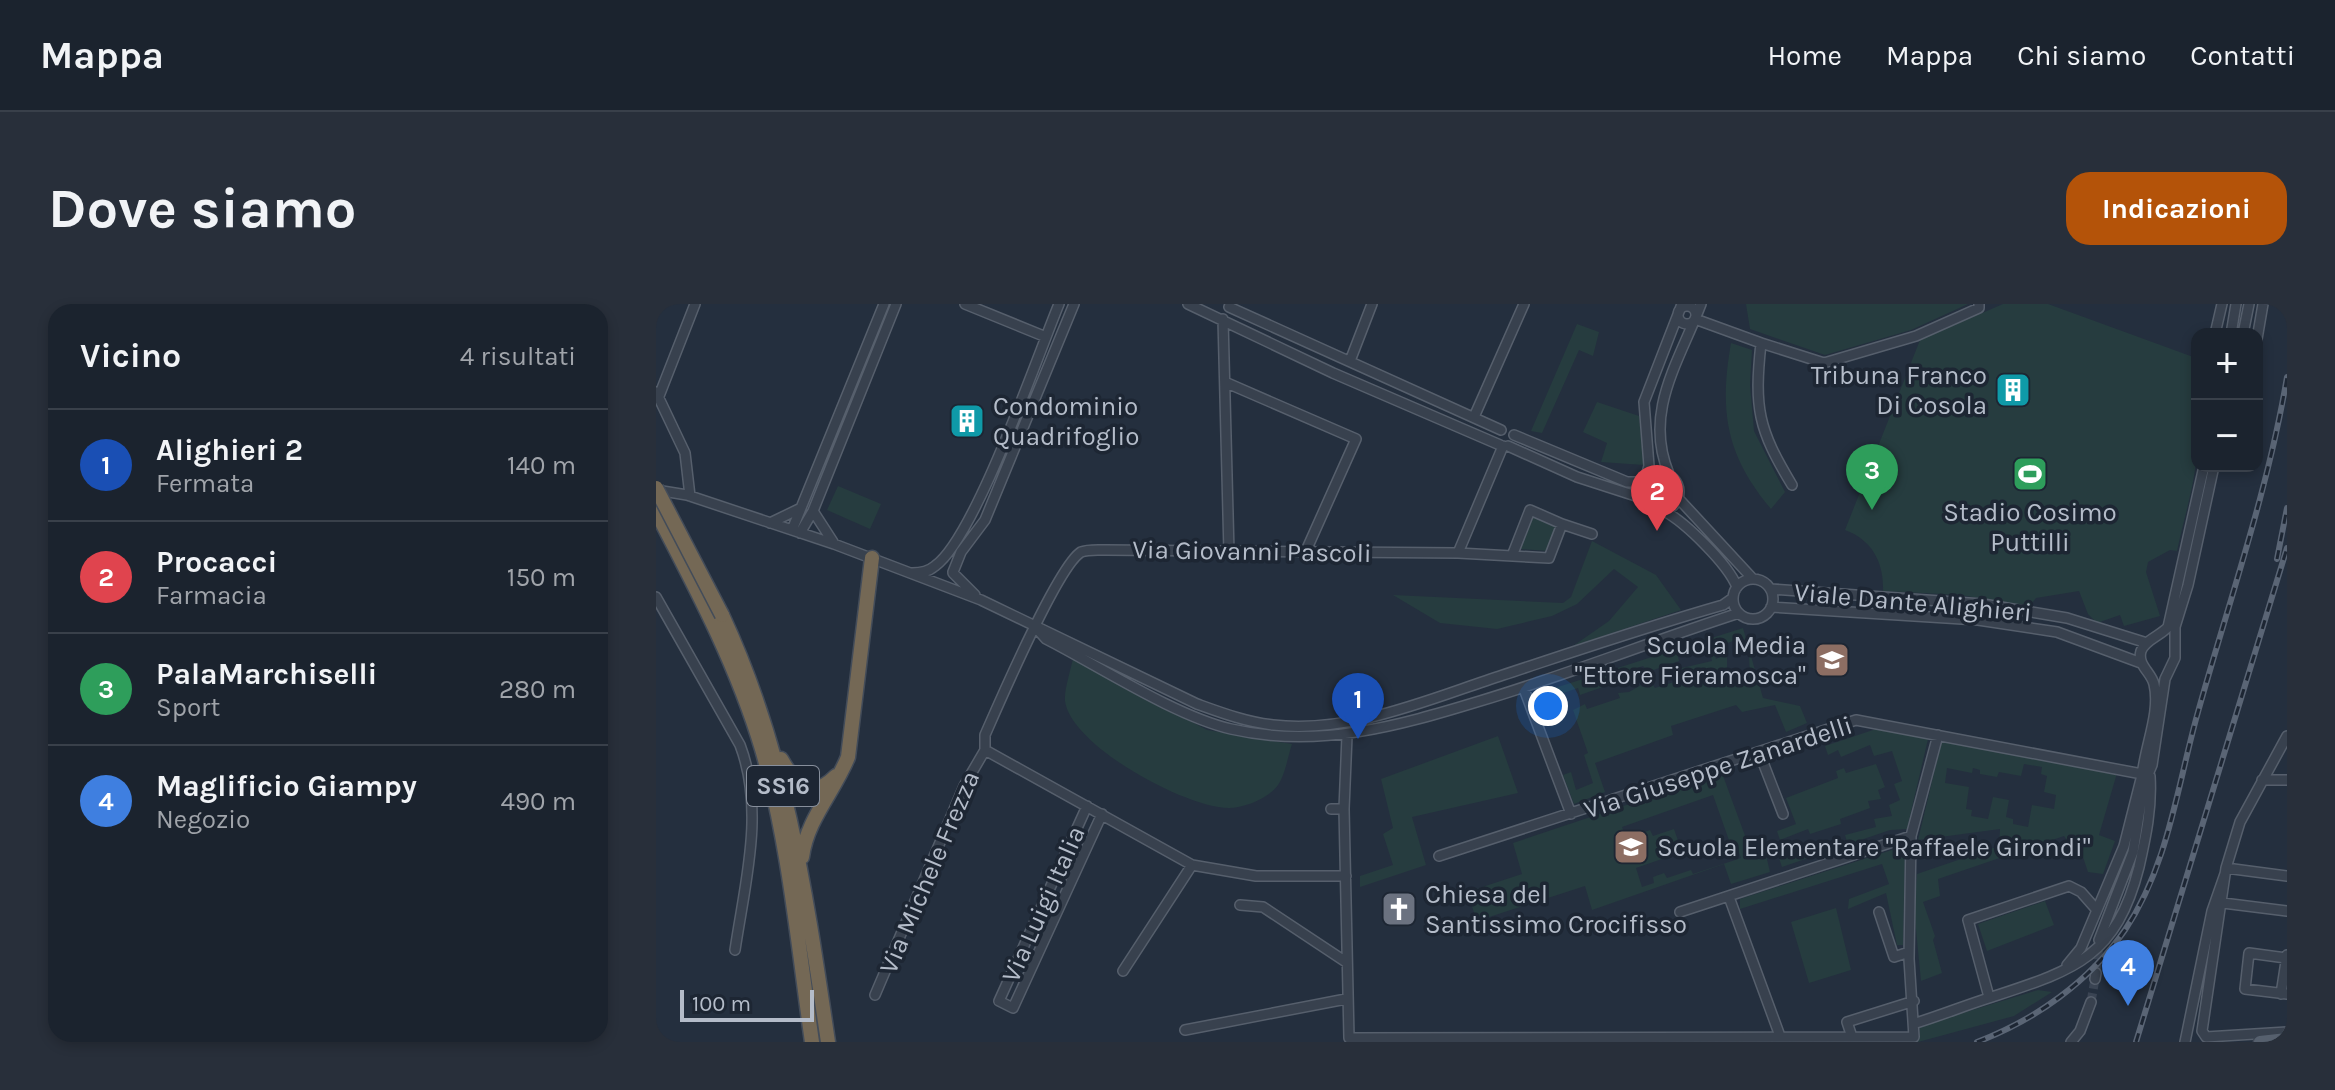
<!DOCTYPE html>
<html lang="it">
<meta charset="utf-8">
<style>
body{margin:0;font-family:Karla,sans-serif;background:#282f3a;color:#f1f3f6}
.controls{position:absolute;right:24px;top:24px;display:grid;overflow:hidden;border-radius:16px;box-shadow:0 4px 12px #0003}
.controls button{width:72px;height:72px;display:grid;place-items:center;padding:0;border:0;border-bottom:2px solid #39404a;background:#1b232e;color:#f1f3f6;font:40px sans-serif}
.scale{position:absolute;left:24px;bottom:20px;width:134px;box-sizing:border-box;padding-left:8px;border:4px solid #b4bcc9;border-top:0;font-size:22px;line-height:28px;white-space:nowrap;color:#b4bcc9;-webkit-text-stroke:6px #1d2633;paint-order:stroke}
.you{position:absolute;left:892px;top:402px;width:28px;height:28px;margin:-20px;border:6px solid #fff;border-radius:50%;background:#1a73e8;box-shadow:0 0 0 12px #1a73e833}
.badge{display:grid;place-items:center;width:52px;height:52px;border-radius:50%;background:#b45309;color:#fff;font-size:26px;font-weight:700}
.pin{position:absolute;translate:-50% -66px;filter:drop-shadow(0 2px 4px #0008)}
.pin::after{content:'';position:absolute;top:42px;width:28px;height:24px;background:inherit;clip-path:polygon(0 0,100% 0,50% 100%)}
.list{margin:0;padding:0;list-style:none}
h2{display:flex;justify-content:space-between;align-items:center;height:104px;margin:0;padding:0 32px;font-size:34px}
h2 small{font-size:26px;font-weight:400;color:#a0a4aa}
.list li{display:grid;grid-template-columns:52px 1fr auto;gap:24px;align-items:center;box-sizing:border-box;height:112px;padding:0 32px;border-top:2px solid #39404a}
.list b{display:block;font-size:30px;white-space:nowrap}
.list p{margin:0;font-size:26px;white-space:nowrap;color:#a0a4aa}
.list em{font-size:26px;font-style:normal;color:#a0a4aa}
.map{position:relative;flex:none;width:1631px;height:738px;overflow:hidden;border-radius:24px}
header{display:flex;align-items:center;gap:48px;box-sizing:border-box;height:112px;padding:0 40px;background:#1b232e;border-bottom:2px solid #39404a}
header strong{font-size:38px}
nav{display:flex;gap:44px;margin-inline-start:auto;font-size:28px}
.intro{display:flex;align-items:center;justify-content:space-between;box-sizing:border-box;height:192px;padding:0 48px}
h1{margin:0;font-size:56px}
.button{padding:20px 36px;border-radius:24px;background:#b45309;color:#fff;font-size:28px;font-weight:700}
main{display:flex;gap:48px;padding:0 48px}
aside{flex:1;background:#1b232e;border-radius:24px;box-shadow:0 4px 12px #0003}
.map>svg:first-child{display:block}
.green{fill:#263c3f;fill-rule:evenodd}
.lines{fill:none;stroke-linecap:round;stroke-linejoin:round}
.minor-tunnel{stroke:#3a4453;stroke-width:9;stroke-dasharray:9 4.5;stroke-linecap:butt}
.minor-casing{stroke:#565f6c;stroke-width:12}
.major-casing{stroke:#414a57;stroke-width:15}
.highway-casing{stroke:#434c59;stroke-width:17}
.minor{stroke:#38414e;stroke-width:9}
.major{stroke:#56606e;stroke-width:12}
.highway{stroke:#746855;stroke-width:14}
.rail-casing{stroke:#5a6575;stroke-width:6}
.rail{stroke:#1d2633;stroke-width:3;stroke-dasharray:9;stroke-linecap:butt}
.highway-bridge-casing{stroke:#434c59;stroke-width:17;stroke-linecap:butt}
.highway-bridge{stroke:#746855;stroke-width:14}
.labels{text-anchor:middle;stroke-width:7;stroke-linejoin:round;paint-order:stroke}
.shield{fill:#1d2633;stroke:#878f9c;stroke-width:2}
.shield-label{font-size:24px;font-weight:bold;fill:#b4bcc9}
.poi-label{font-size:26px;fill:#b4bcc9;stroke:#1d2633;text-anchor:start}
.street-label{font-size:26px;fill:#b4bcc9;stroke:#1d2633}
</style>
<header>
<strong>Mappa</strong>
<nav><a>Home</a><a>Mappa</a><a>Chi siamo</a><a>Contatti</a></nav>
</header>
<div class="intro"><h1>Dove siamo</h1><a class="button">Indicazioni</a></div>
<main>
<aside>
<h2>Vicino<small>4 risultati</small></h2>
<ul class="list">
<li><span class="badge" style="background:#1a4fb4">1</span><div><b>Alighieri 2</b><p>Fermata</p></div><em>140 m</em></li>
<li><span class="badge" style="background:#e0444e">2</span><div><b>Procacci</b><p>Farmacia</p></div><em>150 m</em></li>
<li><span class="badge" style="background:#2e9e5b">3</span><div><b>PalaMarchiselli</b><p>Sport</p></div><em>280 m</em></li>
<li><span class="badge" style="background:#3f7fe0">4</span><div><b>Maglificio Giampy</b><p>Negozio</p></div><em>490 m</em></li>
</ul>
</aside>
<div class="map">
<svg width="1631" height="738" viewBox="0 0 1631 738">
<rect width="100%" height="100%" fill="#242f3e"/>
<path class="green" d="M1090 0H1312L1255 26 1169 51 1094 25Z
M1347 0H1392L1540 54C1534 85 1543 115 1541 147 1539 180 1528 214 1521 247L1514 246 1492 258 1490 268 1504 312 1468 322 1464 311 1441 319 1432 310 1423 287 1380 294 1374 302 1304 291 1227 287C1228 258 1216 236 1189 226L1264 36Z
M921 20 943 28 937 52 923 46 886 129 875 127Z
M1075 39 1096 46 1094 81 1098 127 1129 188 1115 205C1070 151 1063 108 1075 39Z
M941 98 983 112 988 161 945 158 951 139 927 128Z
M182 182 225 200 214 225 171 206Z
M877 210 902 220 893 247 863 245Z
M936 237 1000 271 1025 306 917 342 953 317 982 283 958 265 921 300 896 312 841 325 784 319 737 291 907 299 915 293Z
M1087 324 1107 394 1144 402 1151 419 1130 428 1119 401 1086 408 1080 401 1015 422 1017 431 939 459 949 488 918 500 907 471 915 468 920 486 937 479 928 451 932 449 917 406 929 400 931 405 964 394 962 389 973 388 985 381 986 383 995 378 999 384 1027 375 1026 364 1056 357 1054 349 1058 348 1060 355 1071 349V367L1076 376 1094 371 1093 352 1085 334 1069 340 1066 334 1021 348 1023 357 992 368 987 362 960 371 961 378 924 391 922 384 893 394 900 415 891 418 883 389Z
M417 354 551 426 636 440C632 452 629 471 622 481 613 494 588 504 573 504 530 504 415 442 409 397 408 385 415 366 417 354Z
M1220 425 1272 435 1251 525 1234 526 1126 563 1122 551 1128 553 1158 541 1161 548 1191 538 1189 531 1220 523 1218 515 1236 512 1233 501 1244 496 1238 480 1246 477 1236 447 1218 452 1214 441 1185 453 1182 446 1172 451 1169 442Z
M842 432 862 489 756 513 770 561 704 583V572L737 561 727 530 737 524 725 475Z
M1286 436 1461 469 1443 531 1459 537 1447 570 1432 568 1422 538 1413 539 1408 532 1282 575 1284 592 1267 598 1279 632 1277 636 1286 669 1265 677 1258 605 1261 570 1343 542 1344 525 1262 536ZM1368 460 1386 463 1385 470 1391 472 1388 488 1400 491 1398 505 1376 501 1372 523 1357 520V515L1350 513 1353 496 1337 493 1332 515 1315 512 1316 506 1310 505 1313 483 1289 479 1291 464 1316 469 1317 464 1324 466V470L1341 473 1343 468 1365 472Z
M1220 460 1229 483 1222 486 1225 495 1212 497 1214 504 1184 515 1185 520 1154 530 1152 525 1124 536 1121 527 1140 520 1130 494 1182 474 1180 467 1188 464 1190 469Z
M1066 469 1095 548 1109 547 1114 568 1075 580 1068 560 936 606 929 582 821 617 811 588 866 570 857 539ZM1057 491 1075 542 1080 540 1085 554 1037 570 1035 566 1011 574 1008 569 997 573 998 579 986 583 980 564 1026 548 1018 525 997 532 994 526 983 530 984 536 973 540 966 523Z
M1242 544 1249 545 1247 641H1241L1230 589 1192 605 1193 595 1233 580 1226 560 1084 605V595Z
M1389 597 1398 621 1331 647 1322 620Z
M1180 604 1195 666 1153 679 1135 618Z
M1382 686 1396 688 1358 712 1262 738 1264 722Z"/>
<g class="lines">
<path class="minor-tunnel" d="M1440 669 1443 640
M1435 698 1439 675"/>
<defs>
<path id="minor" d="M309 0 390 33
M532 0 677 69 844 141
M1022 11a9 9 0 1 1 18 0a9 9 0 1 1-18 0Z
M573 3 845 126
M567 15 573 249
M1039 15 1105 39C1098 104 1102 125 1136 181
M1559 30 1566 0
M1575 30 1580 0
M1587 30 1593 0
M1601 35 1607 0
M1105 39 1168 59 1260 32 1323 4V0
M694 57 716 0
M571 79 700 135 649 249
M0 88 29 149 34 192
M3 92 39 0
M818 113 868 0
M858 131 971 178H987
M852 142 921 173 986 194
M985 188a19 19 0 1 1 38 0a19 19 0 1 1-38 0Z
M1013 170C987 108 1023 58 1045 0
M989 176 993 162 988 98 1026 0
M0 186 31 191 178 240 325 296 541 400C566 409 590 418 617 421 696 430 773 395 847 371 920 347 993 322 1067 301L1077 294
M1022 194 1097 275
M157 207 177 238
M1008 207C1029 218 1072 260 1081 283
M114 219 143 205
M136 226 228 0
M144 229 157 207 240 0
M802 249 847 142
M856 252 874 206 906 220
M297 268 305 248 329 216 418 0
M256 269C265 269 272 268 279 262 319 234 381 53 403 0
M297 269 319 291
M1077 295a20 20 0 1 1 40 0a20 20 0 1 1-40 0Z
M1115 285 1327 300 1411 314 1491 339
M0 293 84 441C109 507 89 578 79 646
M1115 303 1322 316 1401 328 1485 359
M382 326 390 335C443 362 519 412 575 425 662 445 742 422 824 397 911 371 996 337 1083 309
M868 385 915 510
M691 432 688 505 693 734 1258 733 1253 655 1255 532 1282 431
M1631 432 1584 518 1570 564 1546 727 1550 733 1631 728
M1103 448 1127 510
M1486 473C1488 444 1505 409 1498 380 1495 368 1481 361 1485 347 1489 336 1504 332 1512 323L1548 162
M1606 476H1631
M431 502 343 697 357 704 446 510
M675 505H688
M783 552 1200 416 1486 470
M1570 564 1631 572
M690 572H600L536 561 329 446V431C343 399 402 262 425 248 432 245 443 246 450 246L802 249 893 254 906 220 936 230
M1073 593 1124 732
M1567 599 1631 607
M584 601 607 603 690 658
M1024 608 1255 532
M1223 608 1238 653 1253 648
M1443 636 1477 548 1488 480 1496 461 1509 375 1519 354V323L1532 281 1558 162
M1630 654 1593 649 1589 685 1631 690
M1411 661 1425 644 1468 542 1486 471
M467 667 536 561
M1439 675 1440 669
M1625 690 1631 651
M219 691 308 482 329 446
M1333 693 1312 616 1413 582 1425 588 1440 605
M1260 719C1286 711 1310 701 1336 693 1418 666 1460 654 1483 563 1490 532 1496 504 1494 472
M529 726 690 695
M1196 733 1191 718 1258 697
M1415 738 1424 727 1435 698
M1529 738 1556 607 1570 567"/>
<path id="major" d="M1604 738 1631 735"/>
<path id="highway" d="M0 207C40 284 81 361 106 445 133 539 142 641 156 738
M66 311C130 448 150 590 172 738
M125 455C140 481 152 499 180 472
M146 553C151 515 178 488 192 453L216 254"/>
</defs>
<use href="#minor" class="minor-casing"/>
<use href="#major" class="major-casing"/>
<use href="#highway" class="highway-casing"/>
<use href="#minor" class="minor"/>
<use href="#major" class="major"/>
<use href="#highway" class="highway"/>
<defs>
<path id="rail" d="M1621 255 1631 204
M1321 738C1379 716 1433 678 1469 626 1513 560 1521 482 1542 408 1573 297 1612 187 1631 73
M1480 738 1631 244"/>
</defs>
<use href="#rail" class="rail-casing"/>
<use href="#rail" class="rail"/>
<defs>
<path id="highway-bridge" d="M0 184 66 311"/>
</defs>
<use href="#highway-bridge" class="highway-bridge-casing"/>
<use href="#highway-bridge" class="highway-bridge"/>
</g>
<defs>
<symbol id="building-square" viewBox="-11 -11 22 22"><rect x="-9" y="-9" width="18" height="18" rx="4" fill="#0f9aa8" stroke="#1d2633"/><path d="M-4-6H4V6H1V3H-1V6H-4ZM-2.5-4.3h1.7v1.8h-1.7ZM.8-4.3h1.7v1.8H.8ZM-2.5-1h1.7V.8h-1.7ZM.8-1h1.7V.8H.8Z" fill="#fff"/></symbol>
<symbol id="stadium-square" viewBox="-11 -11 22 22"><rect x="-9" y="-9" width="18" height="18" rx="4" fill="#2e9e5b" stroke="#1d2633"/><path d="M0-5a6.5 5 0 1 0 0 10a6.5 5 0 1 0 0-10ZM-3.5-1.8h7v3.6h-7Z" fill="#fff"/></symbol>
<symbol id="school-square" viewBox="-11 -11 22 22"><rect x="-9" y="-9" width="18" height="18" rx="4" fill="#8d6e63" stroke="#1d2633"/><path d="M0-5L7-2L0 1L-7-2ZM-4 1L0 2.5L4 1V4Q0 6-4 4Z" fill="#fff"/></symbol>
<symbol id="church-square" viewBox="-11 -11 22 22"><rect x="-9" y="-9" width="18" height="18" rx="4" fill="#6b7280" stroke="#1d2633"/><path d="M-1.2-6h2.4v3.5h3.3v2.4h-3.3V6h-2.4V-.1h-3.3v-2.4h3.3Z" fill="#fff"/></symbol>
</defs>
<g fill-rule="evenodd">
<use href="#building-square" x="1337" y="66" width="40" height="40"/>
<use href="#building-square" x="291" y="97" width="40" height="40"/>
<use href="#stadium-square" x="1354" y="150" width="40" height="40"/>
<use href="#school-square" x="1156" y="336" width="40" height="40"/>
<use href="#school-square" x="955" y="523" width="40" height="40"/>
<use href="#church-square" x="723" y="585" width="40" height="40"/>
</g>
<g class="labels">
<rect class="shield" x="91" y="462" width="72" height="40" rx="6"/>
<g class="shield-label">
<text x="127" y="490">SS16</text>
</g>
<g class="poi-label">
<text x="1331" y="80" text-anchor="end">Tribuna Franco<tspan x="1331" dy="30">Di Cosola</tspan></text>
<text x="337" y="111">Condominio<tspan x="337" dy="30">Quadrifoglio</tspan></text>
<text x="1374" y="217" text-anchor="middle">Stadio Cosimo<tspan x="1374" dy="30">Puttilli</tspan></text>
<text x="1150" y="350" text-anchor="end">Scuola Media<tspan x="1150" dy="30">"Ettore Fieramosca"</tspan></text>
<text x="1001" y="552">Scuola Elementare "Raffaele Girondi"</text>
<text x="769" y="599">Chiesa del<tspan x="769" dy="30">Santissimo Crocifisso</tspan></text>
</g>
<g class="street-label">
<text transform="translate(596 247) rotate(1)" y="9">Via Giovanni Pascoli</text>
<text transform="translate(1257 298) rotate(5)" y="9">Viale Dante Alighieri</text>
<text transform="translate(1062 463) rotate(-18)" y="9">Via Giuseppe Zanardelli</text>
<text transform="translate(273 568) rotate(-67)" y="9">Via Michele Frezza</text>
<text transform="translate(387 600) rotate(-66)" y="9">Via Luigi Italia</text>
</g>
</g>
</svg>
<div class="controls">
<button>+</button>
<button>−</button>
</div>
<div class="scale">100 m</div>
<div class="you"></div>
<div class="pin badge" style="left:702px;top:435px;background:#1a4fb4">1</div>
<div class="pin badge" style="left:1001px;top:227px;background:#e0444e">2</div>
<div class="pin badge" style="left:1216px;top:206px;background:#2e9e5b">3</div>
<div class="pin badge" style="left:1472px;top:702px;background:#3f7fe0">4</div>
</div>
</main>
